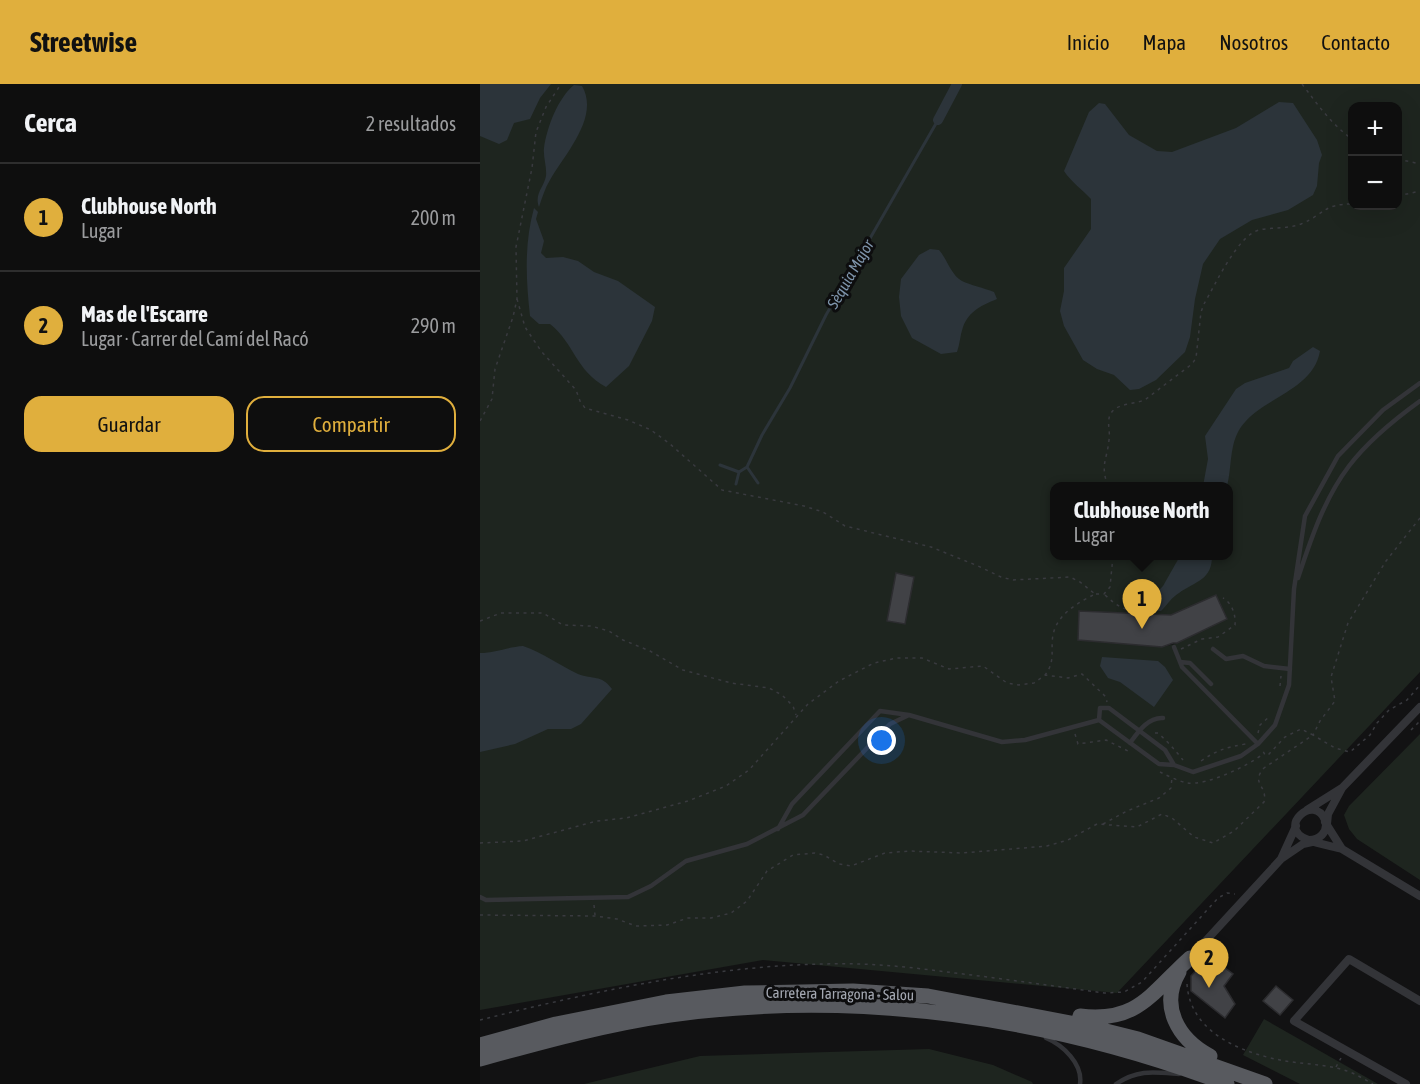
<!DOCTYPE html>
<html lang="es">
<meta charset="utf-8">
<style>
body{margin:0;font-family:"Asap Condensed",sans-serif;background:#171717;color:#f1f3f6}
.controls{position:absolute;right:18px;top:18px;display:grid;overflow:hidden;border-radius:12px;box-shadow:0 6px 24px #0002}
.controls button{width:54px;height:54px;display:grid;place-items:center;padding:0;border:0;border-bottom:2px solid #2e2e2e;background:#0e0e0e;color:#f1f3f6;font:30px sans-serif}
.you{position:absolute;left:402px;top:657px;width:21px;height:21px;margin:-15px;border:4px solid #fff;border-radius:50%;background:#1a73e8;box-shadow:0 0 0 9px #1a73e833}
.badge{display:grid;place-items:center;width:39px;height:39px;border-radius:50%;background:#e0af3d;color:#111;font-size:20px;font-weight:700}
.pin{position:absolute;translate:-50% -50px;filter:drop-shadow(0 2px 3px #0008)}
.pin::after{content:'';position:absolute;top:32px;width:21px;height:18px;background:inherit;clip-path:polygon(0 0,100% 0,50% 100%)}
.popup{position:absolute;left:570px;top:398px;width:183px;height:78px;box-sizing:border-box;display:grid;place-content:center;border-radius:12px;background:#0e0e0e;filter:drop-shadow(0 2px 4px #0005);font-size:20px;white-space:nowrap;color:#9b9c9e}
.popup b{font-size:22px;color:#f1f3f6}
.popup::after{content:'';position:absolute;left:50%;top:100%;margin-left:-12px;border:12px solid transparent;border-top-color:#0e0e0e}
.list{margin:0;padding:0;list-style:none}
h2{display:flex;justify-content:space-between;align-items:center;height:78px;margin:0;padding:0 24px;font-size:26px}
h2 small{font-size:20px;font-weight:400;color:#9b9c9e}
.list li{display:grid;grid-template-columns:39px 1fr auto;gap:18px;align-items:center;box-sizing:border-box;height:108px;padding:0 24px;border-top:2px solid #2e2e2e}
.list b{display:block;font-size:22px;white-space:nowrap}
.list p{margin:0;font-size:20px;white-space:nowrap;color:#9b9c9e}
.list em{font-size:20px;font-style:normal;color:#9b9c9e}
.actions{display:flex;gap:12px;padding:18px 24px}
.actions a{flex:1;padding:14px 0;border:2px solid #e0af3d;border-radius:18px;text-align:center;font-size:21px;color:#e0af3d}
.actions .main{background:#e0af3d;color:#111}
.map{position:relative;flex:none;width:940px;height:1000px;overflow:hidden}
header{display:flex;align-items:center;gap:36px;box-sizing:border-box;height:84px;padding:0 30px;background:#e0af3d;color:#111}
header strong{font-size:28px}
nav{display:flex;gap:33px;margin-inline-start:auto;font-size:21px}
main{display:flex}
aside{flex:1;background:#0e0e0e}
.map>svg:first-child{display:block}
.green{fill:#1e251f;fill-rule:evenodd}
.water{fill:#2c343a}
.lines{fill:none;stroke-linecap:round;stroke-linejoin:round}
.stream{stroke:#2c343a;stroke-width:3}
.canal{stroke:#2c343a;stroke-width:10}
.building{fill:#414246;stroke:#2c2c2f;stroke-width:1.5}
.path{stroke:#393a3f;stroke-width:1.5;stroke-dasharray:3 4.5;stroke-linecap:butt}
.service{stroke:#333438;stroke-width:4.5}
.minor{stroke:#333438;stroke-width:8}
.trunk{stroke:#585a5f;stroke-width:15}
.labels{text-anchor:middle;stroke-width:6;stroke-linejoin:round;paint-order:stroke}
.street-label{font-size:15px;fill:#a4a8b2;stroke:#0d0d0e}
.water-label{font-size:16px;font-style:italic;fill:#7e94ab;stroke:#0d0d0e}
</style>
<header>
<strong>Streetwise</strong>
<nav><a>Inicio</a><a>Mapa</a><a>Nosotros</a><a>Contacto</a></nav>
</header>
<main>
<aside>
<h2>Cerca<small>2 resultados</small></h2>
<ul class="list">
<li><span class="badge">1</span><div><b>Clubhouse North</b><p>Lugar</p></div><em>200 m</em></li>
<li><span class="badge">2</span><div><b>Mas de l'Escarre</b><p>Lugar · Carrer del Camí del Racó</p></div><em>290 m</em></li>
</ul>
<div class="actions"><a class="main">Guardar</a><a>Compartir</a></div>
</aside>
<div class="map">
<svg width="940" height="1000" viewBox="0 0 940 1000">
<rect width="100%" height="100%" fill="#121213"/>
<path class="green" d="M0 0H940V588L637 909 283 876 0 926ZM872 22H918V122H872ZM575 402H749V472H575ZM736 511 747 534 695 560 682 563 598 555 599 528 691 531Z
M940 650V796L877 755 869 745 864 731 869 722Z
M784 935 898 1000H820L763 971Z
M449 965 513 981 552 998 553 1000H104L220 972Z"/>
<path class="water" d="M0 0H71L60 14 50 35 34 39 27 56 19 60 0 52Z
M94 1 102 2C120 33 85 70 70 96 65 104 62 114 59 123 54 110 64 103 66 92 67 83 63 73 64 64 67 43 78 14 94 1Z
M799 18 813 19 837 56 842 71 839 79 837 102 833 111 808 126 772 136 740 155 723 180 715 215 710 253 705 268 676 296 659 305 650 306 634 291 617 285 603 276 584 242 580 227 584 207V184L611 145V115C602 105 591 98 584 87L609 28 619 19 625 20 649 51 677 67 692 68 756 44Z
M54 124 58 128 56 135 64 157 61 169 66 174 83 173 98 177 114 188 138 197 175 223 172 237 149 282 126 303C95 286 95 260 70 240H59L50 232C46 196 44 160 54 124Z
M450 165 459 166C467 175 471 191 482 197 490 201 504 204 514 208L517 215C502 221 489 227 483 243 480 251 480 260 477 268L461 270 432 254 421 232 419 213 421 195 439 171Z
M833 263 840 267C833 307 782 313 761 343 749 360 752 384 747 402H723L728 375 725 352 756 305 765 299 809 284 813 277Z
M700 472H732C732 496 716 497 699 509 692 513 687 521 681 527L668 526 667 519 683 502Z
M43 562C63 569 79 581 98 590 113 596 121 590 132 605L101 640 91 645H68L35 660 0 668V569C15 569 28 563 43 562Z
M622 573 678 577 685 583 693 596 674 623 640 598 628 594 620 582Z"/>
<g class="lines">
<path class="stream" d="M240 381 259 388 267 383 282 351 310 304 346 231 458 36
M267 383 278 399
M256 400 259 388"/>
<path class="canal" d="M458 36 477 0"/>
</g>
<path class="building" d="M416 489 434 493 425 540 407 537Z
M736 511 747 535 697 559H693L682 563 598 556 599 527 691 531Z
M727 874 733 875 753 890 744 902 755 920 745 934 711 907V892Z
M796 902 813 916 800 931 783 917Z"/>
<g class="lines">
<path class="path" d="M822 0C838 21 851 40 872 55
M918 75 940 80
M918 112 940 107
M37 215 45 243 61 267 96 306 100 317 105 324 148 336 171 346 190 360 242 406 324 422 343 428 365 442 451 463 498 482 521 493 533 496 590 493 600 498 615 510C600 518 580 528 574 547 569 563 577 576 565 591
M0 337 12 315 15 285 33 233 37 215 36 163 52 84 56 48 66 23 81 0
M628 402C620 381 627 376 629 356 631 346 624 333 635 325 643 319 657 320 666 315L712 280 716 274 721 228 724 220C735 201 758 151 779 146 793 143 808 145 821 140 845 130 843 120 872 120
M940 434 906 477 868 539 851 593 855 617 840 637 833 651 855 664 870 668 890 651 897 639 909 626 927 616 940 601
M616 510H624L630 503 633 472
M625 511C637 522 644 527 660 527
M0 537 21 529H63L83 541 111 542 129 547 143 556 170 567 203 586 251 599 289 604 302 611 313 622 316 631
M701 565 722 555 738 553 755 541C756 531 752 519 743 514
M800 602 801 592
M931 646 940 637
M675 649H678C688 658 695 666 703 676
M778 649 780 641 790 632
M595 650 598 660 626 656 648 667
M721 677C737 666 747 663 766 660
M680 688C688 692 698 697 707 699 726 702 768 682 783 670
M623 740 647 727 679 714 691 704 692 693
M0 759 43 757 117 737 146 734 208 717 246 702 269 686 328 620 359 597 394 579 417 574H442L469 585 503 582 527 599 539 601 554 599 565 591 588 594 602 590 626 613 627 618
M114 821 115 831
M0 831 115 832 137 835 156 842 187 841 208 834H231L251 829 267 817 287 787 313 771 335 769 344 771 359 780 371 782 405 769 429 767 482 769 567 762 588 756 617 740 657 743 682 730 692 734 714 753 733 759 754 747 784 718C788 701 770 700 784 684L833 651 821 645 805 653 788 671H785L783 667
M707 900C710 948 760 968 800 976 821 980 843 980 864 986 874 989 884 995 893 1000
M0 936C123 905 252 877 380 880 412 881 444 885 475 889 525 895 574 902 624 909L644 908 662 898 738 814 747 809 755 810
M856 983 861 974"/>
<path class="service" d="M818 494C831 455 844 415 869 382 888 357 915 335 940 317
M694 563 702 583 778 660
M733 565 746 575 763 572 784 582 810 585
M700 578 710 579 731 600
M620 624H629L685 666 694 681 679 680 619 636Z
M429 631 522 658 545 656 619 636
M650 659C658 648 668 633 683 634
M694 681 713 688 761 672 778 660 795 641 809 601 814 505 825 432 858 372 903 326 940 299
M0 813 6 816 148 813 171 802 206 777 267 760 323 731 410 640 429 631 400 627 312 720 298 745
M566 954C583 961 603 980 600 1000
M636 1000C658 985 674 988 699 990"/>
<path class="minor" d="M862 704 940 623
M827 726 862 704 848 730 847 740
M816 742 801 775 823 760 832 758
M827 756C839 757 849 748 845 736 834 709 797 743 826 755 838 760 851 762 862 765L845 738
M862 765 940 812
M710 874 801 775
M926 1000 814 937 869 875 940 917"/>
<path class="trunk" d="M699 888C679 922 698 955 730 972
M600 932C658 939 671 909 710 874
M0 961 76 940 186 918 265 909 373 907 448 912 606 942 658 955 785 1000
M0 975C62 958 126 940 190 931 378 905 571 933 747 1000"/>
</g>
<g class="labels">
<g class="street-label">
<text transform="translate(360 910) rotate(1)" y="5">Carretera Tarragona - Salou</text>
</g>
<g class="water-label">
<text transform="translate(370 190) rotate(-60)" y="6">Sèquia Major</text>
</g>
</g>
</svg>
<div class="controls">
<button>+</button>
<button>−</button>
</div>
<div class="you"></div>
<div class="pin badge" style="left:662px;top:545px">1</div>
<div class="popup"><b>Clubhouse North</b>Lugar</div>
<div class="pin badge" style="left:729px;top:904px">2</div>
</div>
</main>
